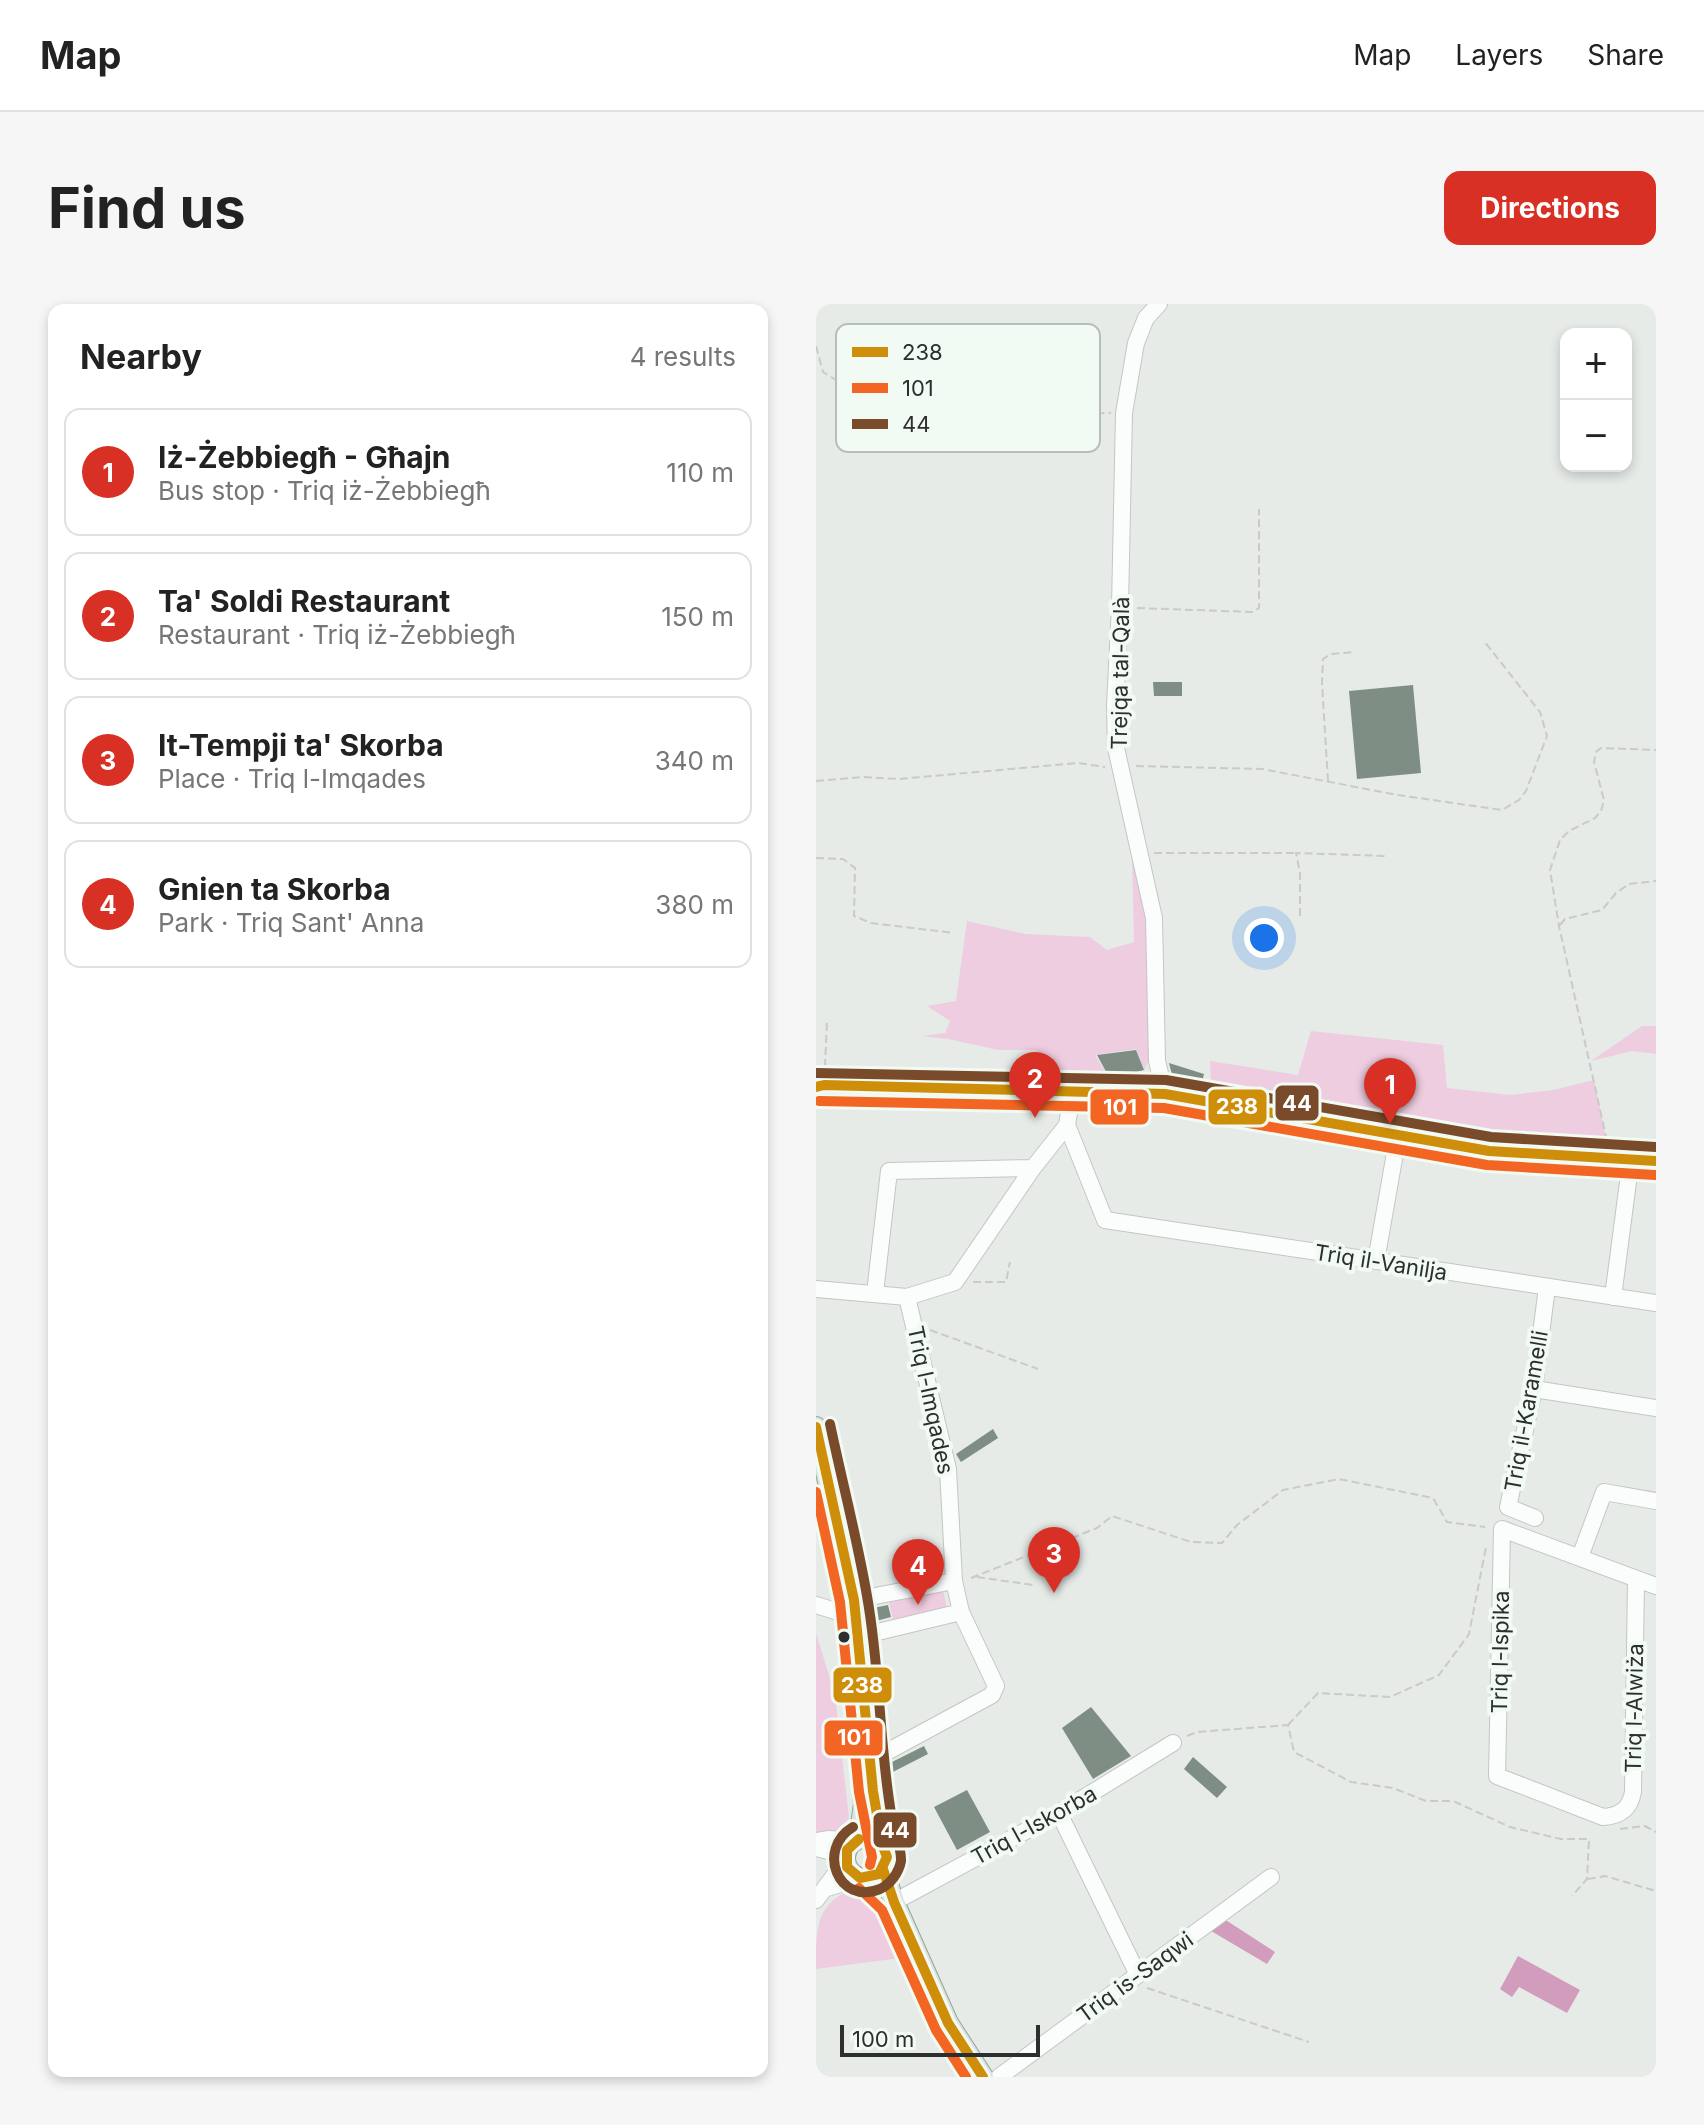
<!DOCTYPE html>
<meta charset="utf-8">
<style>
body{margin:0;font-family:Inter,sans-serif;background:#f6f6f6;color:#222}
.controls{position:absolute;right:24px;top:24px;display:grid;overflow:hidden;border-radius:16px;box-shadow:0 4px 12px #0003}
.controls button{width:72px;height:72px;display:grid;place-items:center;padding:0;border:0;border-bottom:2px solid #e0e0e0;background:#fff;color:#222;font:40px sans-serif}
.scale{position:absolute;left:24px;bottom:20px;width:200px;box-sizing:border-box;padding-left:8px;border:4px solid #2c2f2d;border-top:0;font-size:22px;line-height:28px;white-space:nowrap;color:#2c2f2d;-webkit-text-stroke:6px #f2faf4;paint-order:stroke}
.you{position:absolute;left:448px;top:634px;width:28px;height:28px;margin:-20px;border:6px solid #fff;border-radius:50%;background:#1a73e8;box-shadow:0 0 0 12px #1a73e833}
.badge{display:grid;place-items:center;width:52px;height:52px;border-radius:50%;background:#d93025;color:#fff;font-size:26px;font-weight:700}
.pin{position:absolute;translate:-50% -66px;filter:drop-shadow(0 2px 4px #0008)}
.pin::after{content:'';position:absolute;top:42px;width:28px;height:24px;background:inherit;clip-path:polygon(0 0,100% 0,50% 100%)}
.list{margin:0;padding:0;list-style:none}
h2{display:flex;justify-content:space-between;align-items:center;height:104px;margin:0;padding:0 32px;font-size:34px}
h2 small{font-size:26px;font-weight:400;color:#767676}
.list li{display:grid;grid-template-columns:52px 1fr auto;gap:24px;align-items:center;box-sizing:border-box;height:128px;margin:0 16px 16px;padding:0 16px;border:2px solid #e0e0e0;border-radius:16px}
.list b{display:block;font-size:30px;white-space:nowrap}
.list p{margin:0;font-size:26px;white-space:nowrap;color:#767676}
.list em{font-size:26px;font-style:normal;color:#767676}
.map{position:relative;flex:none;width:840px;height:1773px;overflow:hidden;border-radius:16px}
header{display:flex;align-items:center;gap:48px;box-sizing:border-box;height:112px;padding:0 40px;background:#fff;border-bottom:2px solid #e0e0e0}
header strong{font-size:38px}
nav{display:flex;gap:44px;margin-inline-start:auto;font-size:28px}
.intro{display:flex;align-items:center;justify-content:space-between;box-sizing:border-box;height:192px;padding:0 48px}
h1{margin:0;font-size:56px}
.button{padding:20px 36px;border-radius:16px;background:#d93025;color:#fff;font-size:28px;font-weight:700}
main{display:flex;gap:48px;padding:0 48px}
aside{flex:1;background:#fff;border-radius:16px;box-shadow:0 4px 12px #0003}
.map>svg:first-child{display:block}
.green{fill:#edcddf}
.water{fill:#d29cbc}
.building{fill:#7e8e85}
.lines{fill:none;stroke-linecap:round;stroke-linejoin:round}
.minor-casing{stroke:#c3c6c4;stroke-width:18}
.major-casing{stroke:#94a49a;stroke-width:22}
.path{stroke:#c9cac9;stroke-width:2;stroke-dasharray:8 4;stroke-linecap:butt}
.minor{stroke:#fbfcfc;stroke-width:16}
.major{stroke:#dce4e0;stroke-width:20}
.bus-1-casing{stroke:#f2faf4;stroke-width:16}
.bus-2-casing{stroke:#f2faf4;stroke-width:16}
.bus-3-casing{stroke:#f2faf4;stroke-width:16}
.bus-1{stroke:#ce8e09;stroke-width:10}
.bus-2{stroke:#f26522;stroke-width:10}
.bus-3{stroke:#7a4b2a;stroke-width:10}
.bus-dot{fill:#2c2f2d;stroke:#f2faf4;stroke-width:3}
.labels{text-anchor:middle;stroke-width:8;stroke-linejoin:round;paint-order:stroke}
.street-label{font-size:22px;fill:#2c2f2d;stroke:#f2faf4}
.key{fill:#f2faf4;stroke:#b7bdb8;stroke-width:2}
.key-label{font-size:22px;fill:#2c2f2d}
.line-badge{stroke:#f2faf4;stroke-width:3}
.badge-label{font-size:22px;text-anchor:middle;font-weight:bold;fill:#fff}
</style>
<header>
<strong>Map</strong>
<nav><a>Map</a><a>Layers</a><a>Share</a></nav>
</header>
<div class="intro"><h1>Find us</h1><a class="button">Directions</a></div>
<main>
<aside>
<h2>Nearby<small>4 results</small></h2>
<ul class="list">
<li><span class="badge">1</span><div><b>Iż-Żebbiegħ - Għajn</b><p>Bus stop · Triq iż-Żebbiegħ</p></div><em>110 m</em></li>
<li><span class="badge">2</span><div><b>Ta' Soldi Restaurant</b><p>Restaurant · Triq iż-Żebbiegħ</p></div><em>150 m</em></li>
<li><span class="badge">3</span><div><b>It-Tempji ta' Skorba</b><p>Place · Triq l-Imqades</p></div><em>340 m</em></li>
<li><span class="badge">4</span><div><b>Gnien ta Skorba</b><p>Park · Triq Sant' Anna</p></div><em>380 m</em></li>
</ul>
</aside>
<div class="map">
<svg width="840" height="1773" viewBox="0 0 840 1773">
<rect width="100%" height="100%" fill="#e6ebe8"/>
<path class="green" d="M316 553 329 598 333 639 335 752 328 766 320 745 279 751 294 775 239 774 220 746H182L132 735 106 732 129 729 134 717 111 702 140 697 151 617 210 630 274 633 291 646 318 638Z
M826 722H840V750L816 747 775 757Z
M495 727 627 741 631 784 694 791 737 786 778 776 791 839 674 833 404 788 395 776 394 757 482 771Z
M127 1285 131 1305 77 1316 73 1298Z
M0 1329 19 1391 33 1514 22 1530 0 1532Z
M40 1583 53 1585 62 1592 92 1653 0 1665C0 1621 0 1599 40 1583Z"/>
<path class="water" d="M405 1613 459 1648 451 1660 390 1624Z
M702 1652 764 1686 751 1709 703 1683 696 1693 684 1685Z"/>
<path class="building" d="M337 378H366V392H338Z
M597 381 605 469 541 475 533 387Z
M320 746 328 766 294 775 281 751Z
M353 759 388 770 385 783 357 775Z
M177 1125 182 1134 145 1158 140 1150Z
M72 1301 75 1313 60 1317 57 1304Z
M275 1403 315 1452 277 1475 246 1424Z
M108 1442 112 1450 69 1472 68 1462Z
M377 1453 411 1483 401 1494 368 1465Z
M151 1486 174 1528 141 1546 118 1503Z"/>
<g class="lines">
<defs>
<path id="minor" d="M343 0 330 14 320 39 308 109 304 303 299 401 300 444 338 614 341 757 349 790
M257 786 251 821 289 916 840 999
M560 957 582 832
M0 985 91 993 139 978 217 864 251 821
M59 989 73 867 217 864
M797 993 815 855
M718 1085 840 1104
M719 1214 692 1203 718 1085 731 983
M764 1253 788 1188 840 1197
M820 1275 817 1488C814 1505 804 1512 787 1513L681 1472 686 1225 840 1282
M38 1296 138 1277
M0 1301 29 1310 40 1309
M41 1333 145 1308
M54 1457 176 1391 180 1382 145 1308 138 1277 132 1165 91 993
M243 1509 322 1671
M0 1537 13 1535 37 1537
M0 1544 29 1551
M8 1585 44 1574
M0 1596 29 1557
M78 1598 243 1509 357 1439
M183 1773 455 1573"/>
<path id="major" d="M0 780 349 790 673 847 840 857
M0 1123 38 1296 54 1457 66 1540
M29 1554a21 21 0 1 1 42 0a21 21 0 1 1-42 0Z
M43 1535 48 1500 46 1483
M67 1565 78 1598 132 1719 167 1773"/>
</defs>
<use href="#minor" class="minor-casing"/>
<use href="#major" class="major-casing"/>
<path class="path" d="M0 42 7 68 38 87 49 114 295 109
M321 304 437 308 443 304V205
M320 462 446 465 582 491 686 506 703 496 710 487 731 432 724 408 668 337
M0 477 46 473 83 475 262 459 289 463
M512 477 506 379 507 355 515 350 537 348
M338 549H480
M0 554 27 555 39 564 38 612 55 619 138 629
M484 612V569L480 549 571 552
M744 621 749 615 786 606 800 589 813 580 840 577
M9 763 11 716
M791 837 743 622 734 566 744 536 753 527 779 514 785 507 788 496 778 458 780 448 785 444 840 446
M157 978H190L194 958
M114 1026 222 1065
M161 1273 217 1281
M155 1274 281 1224 296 1212 375 1238 406 1239 421 1221 467 1186 523 1175 617 1194 631 1218 669 1223
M472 1421 502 1389 574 1393 623 1371 653 1330 670 1243
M371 1432 381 1428 472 1421 478 1448 535 1478 577 1484 610 1497H637L694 1523 745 1535H773L771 1575 756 1592
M804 1525 829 1522 840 1528
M772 1575 789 1572 840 1587
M331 1684 493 1738"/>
<use href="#minor" class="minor"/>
<use href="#major" class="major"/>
<defs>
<path id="bus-1" d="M0 783 8 781 349 790 673 847 840 857
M0 1123 38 1296 57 1487 66 1540 71 1553 63 1570 44 1574 31 1563V1546L43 1535
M67 1565 78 1598 132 1719 167 1773"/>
<path id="bus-2" d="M3 797 348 804 671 861 839 871
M0 1188 24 1298 43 1488 56 1553 54 1561
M43 1584 66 1606 120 1726 150 1773"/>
<path id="bus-3" d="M0 769 350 776 675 833 840 843
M14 1120C26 1177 41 1234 51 1292 64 1364 63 1438 75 1509 77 1522 86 1545 85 1557 83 1568 75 1580 64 1585 22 1602 0 1545 37 1523"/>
</defs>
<use href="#bus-1" class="bus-1-casing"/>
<use href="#bus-2" class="bus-2-casing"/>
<use href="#bus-3" class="bus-3-casing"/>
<use href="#bus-1" class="bus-1"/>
<use href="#bus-2" class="bus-2"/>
<use href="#bus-3" class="bus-3"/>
</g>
<circle class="bus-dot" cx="28" cy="1333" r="7"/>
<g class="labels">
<g class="street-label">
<text transform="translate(304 369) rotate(-89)" y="8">Trejqa tal-Qalà</text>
<text transform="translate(565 958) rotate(9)" y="8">Triq il-Vanilja</text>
<text transform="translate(115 1096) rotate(78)" y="8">Triq l-Imqades</text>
<text transform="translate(710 1107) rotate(-80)" y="8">Triq il-Karamelli</text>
<text transform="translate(684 1348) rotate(-89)" y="8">Triq l-Ispika</text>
<text transform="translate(818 1404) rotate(-89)" y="8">Triq l-Alwiża</text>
<text transform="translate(218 1521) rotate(-29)" y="8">Triq l-Iskorba</text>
<text transform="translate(319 1673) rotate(-36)" y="8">Triq is-Saqwi</text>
</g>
</g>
<rect x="20" y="20" width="264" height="128" rx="12" class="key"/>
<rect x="36" y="43" width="36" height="10" fill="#ce8e09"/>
<rect x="36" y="79" width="36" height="10" fill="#f26522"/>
<rect x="36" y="115" width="36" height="10" fill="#7a4b2a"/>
<g class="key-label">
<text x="86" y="56">238</text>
<text x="86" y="92">101</text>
<text x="86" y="128">44</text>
</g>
<g class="line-badge">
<rect x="458" y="780" width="46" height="38" rx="8" fill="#7a4b2a"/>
<rect x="391" y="784" width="61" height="38" rx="8" fill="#ce8e09"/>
<rect x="273" y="784" width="61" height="38" rx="8" fill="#f26522"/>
<rect x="16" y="1362" width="61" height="38" rx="8" fill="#ce8e09"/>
<rect x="7" y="1415" width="61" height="38" rx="8" fill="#f26522"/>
<rect x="56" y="1507" width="46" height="38" rx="8" fill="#7a4b2a"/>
</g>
<g class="badge-label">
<text x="481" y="807">44</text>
<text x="421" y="810">238</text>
<text x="304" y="811">101</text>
<text x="46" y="1389">238</text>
<text x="38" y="1441">101</text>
<text x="79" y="1534">44</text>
</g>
</svg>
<div class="controls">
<button>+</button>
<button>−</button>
</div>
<div class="scale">100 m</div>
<div class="you"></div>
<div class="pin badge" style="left:574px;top:820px">1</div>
<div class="pin badge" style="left:219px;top:814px">2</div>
<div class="pin badge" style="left:238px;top:1289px">3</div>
<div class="pin badge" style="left:102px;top:1301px">4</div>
</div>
</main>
